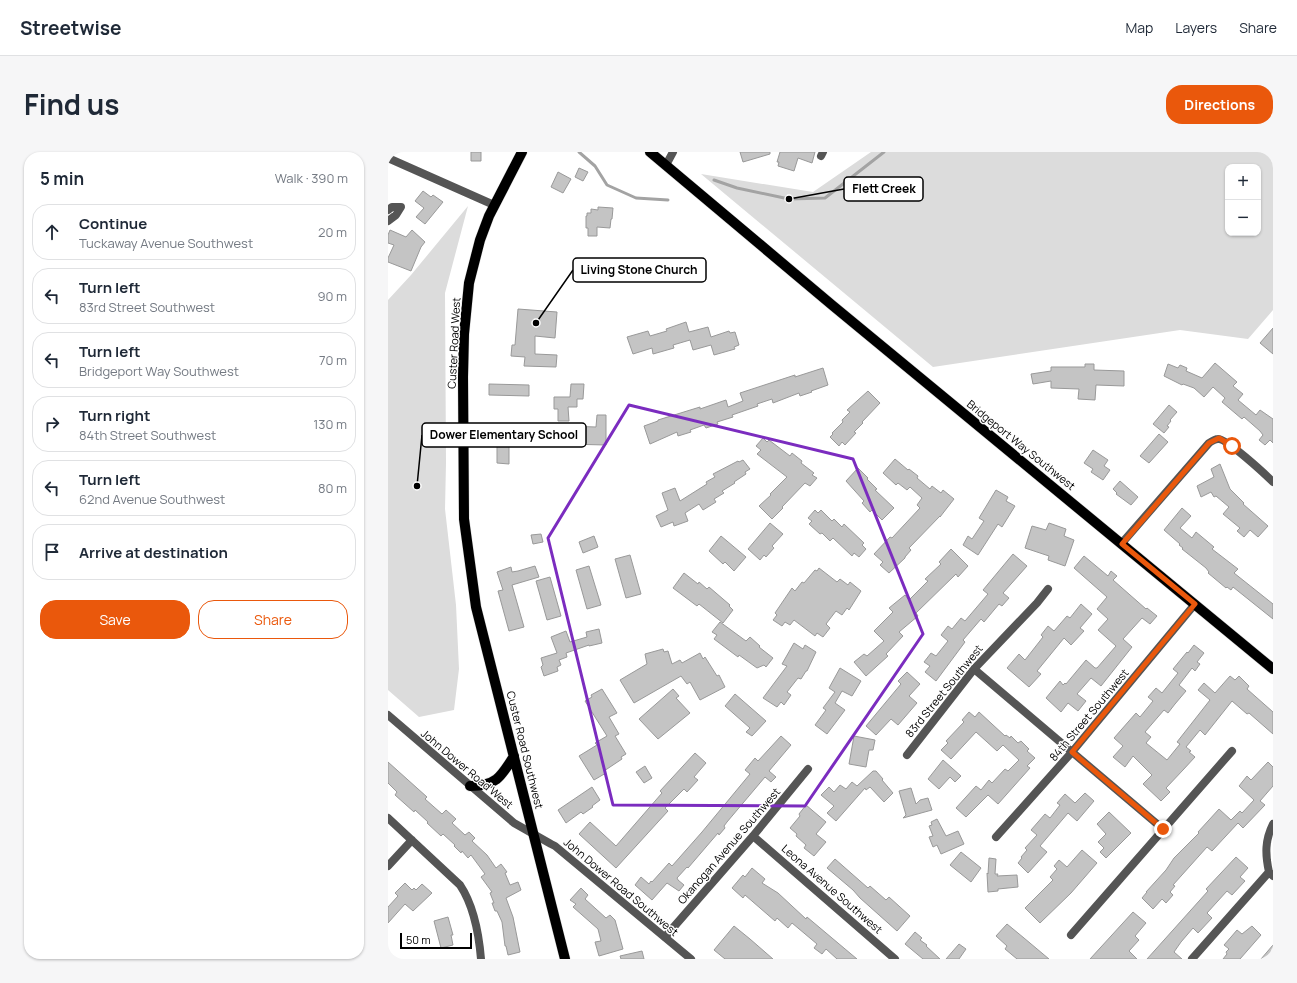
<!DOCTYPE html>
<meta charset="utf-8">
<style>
body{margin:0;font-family:Manrope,sans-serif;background:#f6f6f7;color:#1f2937}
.controls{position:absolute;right:12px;top:12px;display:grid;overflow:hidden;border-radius:8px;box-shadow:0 1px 3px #0004}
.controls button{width:36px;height:36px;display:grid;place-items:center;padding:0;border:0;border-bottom:1px solid #e0e1e3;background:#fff;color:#1f2937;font:20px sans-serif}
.scale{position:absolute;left:12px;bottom:10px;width:72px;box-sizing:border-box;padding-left:4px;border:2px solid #000;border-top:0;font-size:11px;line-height:14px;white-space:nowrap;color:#000;-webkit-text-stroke:3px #fff;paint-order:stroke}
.stop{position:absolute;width:12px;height:12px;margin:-9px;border:3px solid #ea580c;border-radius:50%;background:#fff}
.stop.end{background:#ea580c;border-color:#fff;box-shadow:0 1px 4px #0008}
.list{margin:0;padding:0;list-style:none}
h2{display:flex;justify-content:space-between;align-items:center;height:52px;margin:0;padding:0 16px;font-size:17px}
h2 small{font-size:13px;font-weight:400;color:#747a83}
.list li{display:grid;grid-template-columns:26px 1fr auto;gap:12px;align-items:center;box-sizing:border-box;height:56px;margin:0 8px 8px;padding:0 8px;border:1px solid #e0e1e3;border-radius:16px}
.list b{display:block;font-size:15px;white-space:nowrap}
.list p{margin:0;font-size:13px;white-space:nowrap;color:#747a83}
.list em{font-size:13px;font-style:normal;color:#747a83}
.actions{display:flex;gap:8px;padding:12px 16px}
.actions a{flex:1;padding:9px 0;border:1px solid #ea580c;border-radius:16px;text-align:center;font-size:14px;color:#ea580c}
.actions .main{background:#ea580c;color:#fff}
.icon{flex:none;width:22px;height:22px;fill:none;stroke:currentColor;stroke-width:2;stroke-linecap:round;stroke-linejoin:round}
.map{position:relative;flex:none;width:885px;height:807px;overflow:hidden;border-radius:16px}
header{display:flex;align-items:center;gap:24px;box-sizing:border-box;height:56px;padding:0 20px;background:#fff;border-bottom:1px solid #e0e1e3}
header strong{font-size:19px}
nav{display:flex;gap:22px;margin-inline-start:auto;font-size:14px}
.intro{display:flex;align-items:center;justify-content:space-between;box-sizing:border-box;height:96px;padding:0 24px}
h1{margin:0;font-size:28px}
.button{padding:10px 18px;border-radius:16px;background:#ea580c;color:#fff;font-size:14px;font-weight:700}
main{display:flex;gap:24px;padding:0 24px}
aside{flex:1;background:#fff;border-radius:16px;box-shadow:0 1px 3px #0004}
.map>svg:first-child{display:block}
.green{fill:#dcdcdc;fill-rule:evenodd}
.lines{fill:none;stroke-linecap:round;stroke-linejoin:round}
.stream{stroke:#a3a3a3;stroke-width:3}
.building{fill:#c4c4c4;stroke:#999}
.primary-casing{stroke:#dbdbdb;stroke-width:11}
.minor{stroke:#555;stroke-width:8}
.tertiary{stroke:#555;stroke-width:8}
.primary{stroke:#000;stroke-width:10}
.route{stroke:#ea580c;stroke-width:5}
.marked{fill:none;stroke:#7b2cbf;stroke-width:3;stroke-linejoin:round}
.labels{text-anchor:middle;stroke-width:3;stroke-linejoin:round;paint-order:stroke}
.street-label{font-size:11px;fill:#000;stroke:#fff}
.leader{fill:none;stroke:#000;stroke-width:1.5}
.callout-dot{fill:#000;stroke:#fff;stroke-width:1.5}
.callout{fill:#fff;stroke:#000;stroke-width:1.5}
.callout-label{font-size:12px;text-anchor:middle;font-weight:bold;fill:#000}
</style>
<header>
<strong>Streetwise</strong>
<nav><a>Map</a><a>Layers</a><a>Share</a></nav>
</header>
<div class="intro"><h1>Find us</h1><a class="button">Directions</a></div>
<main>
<aside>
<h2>5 min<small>Walk · 390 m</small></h2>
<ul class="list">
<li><svg class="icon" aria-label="ahead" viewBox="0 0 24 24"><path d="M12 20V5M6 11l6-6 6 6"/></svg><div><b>Continue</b><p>Tuckaway Avenue Southwest</p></div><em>20 m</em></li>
<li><svg class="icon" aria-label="left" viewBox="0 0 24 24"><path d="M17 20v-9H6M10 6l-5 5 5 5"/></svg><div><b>Turn left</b><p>83rd Street Southwest</p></div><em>90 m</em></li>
<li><svg class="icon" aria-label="left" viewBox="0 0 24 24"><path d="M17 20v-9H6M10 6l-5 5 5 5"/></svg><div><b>Turn left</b><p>Bridgeport Way Southwest</p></div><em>70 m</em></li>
<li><svg class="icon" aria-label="right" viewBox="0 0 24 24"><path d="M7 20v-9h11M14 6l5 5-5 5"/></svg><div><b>Turn right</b><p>84th Street Southwest</p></div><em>130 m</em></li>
<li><svg class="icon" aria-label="left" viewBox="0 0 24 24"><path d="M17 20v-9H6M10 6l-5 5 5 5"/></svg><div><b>Turn left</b><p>62nd Avenue Southwest</p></div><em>80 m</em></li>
<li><svg class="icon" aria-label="arrive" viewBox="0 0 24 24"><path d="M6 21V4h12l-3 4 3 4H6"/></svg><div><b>Arrive at destination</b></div></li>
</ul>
<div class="actions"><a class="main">Save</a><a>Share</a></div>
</aside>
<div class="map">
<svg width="885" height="807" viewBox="0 0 885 807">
<rect width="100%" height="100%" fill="#fff"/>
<path class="green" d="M483 0H885V158L860 187 792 178 545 215 313 22 425 40ZM840 15H870V81H840Z
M80 54 57 141 58 311 57 357 68 453 71 517 66 558 31 565 0 538V148L23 123Z"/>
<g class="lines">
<path class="stream" d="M191 0 207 14 219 33 248 46 280 48
M326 28 349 36 401 47 437 46 496 0"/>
</g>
<path class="building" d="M83 0H93V9H83Z
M352 0H382V2L355 10Z
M392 0H427L424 11 410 6 406 19 390 14 391 10H389Z
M191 16 200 20 195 29 187 25Z
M170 20 183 27 175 41 163 35Z
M35 39 43 45 45 43 55 50 37 72 28 65 36 56 27 49Z
M210 55 225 56 224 67H223L222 76 209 75V84H200V76H198V64H199V61H203V57L210 58Z
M2 78 18 85 24 78 37 90 33 95 23 119 0 110V106L6 93 0 91V83Z
M130 157 169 160 167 186 147 184V202L169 203 168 215 136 214 137 205 123 204 124 193H127Z
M298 170 301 180 320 175 323 185 341 179 342 181 347 180 351 193 346 195 347 197 326 203 323 193 305 198 302 188 285 193 286 196 265 202 264 196 245 202 239 185 260 179 262 184 279 179 278 177Z
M885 176V202L872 191Z
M827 211 849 230 845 234 855 242 850 248 868 263 872 258 885 267V291L882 288 877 293 871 288 875 283 872 279 856 265 854 267 834 250 837 246 825 235 816 245 806 236 795 232 794 233 776 224 780 212 790 216 792 213 799 216 798 219 814 226Z
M697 212H706V218L736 219V234L708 233 707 248 690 247 691 237 663 236V229L645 232 643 222 663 219V215H697Z
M435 216 440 233 423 239 424 240 412 244 411 241 385 251 384 247 369 252 370 254 344 263 345 265 329 270 330 272 318 276 316 273 302 278 303 280 290 284 289 280 262 292 256 274 270 269V268L312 255V257L338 248 340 255 355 249 352 241 407 223V225Z
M101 232 141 233V244L101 243Z
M183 232H196L195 247H189V255H180L181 269H170V257H166V245H182Z
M480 239 492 251 474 270 475 271 466 280 468 281 457 293 454 290 451 294 442 285 445 282 444 281 455 270 454 268 462 260 459 258Z
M781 253 789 260 782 268 783 269 779 274 781 275 776 281 765 272Z
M209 263H218V293L178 292V274L208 275Z
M101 273 145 274 144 292H121V312L109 311V292H101Z
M771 282 780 290 761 311 752 304Z
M375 286 379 290 381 288 402 304 404 301 414 309 413 311 426 321 424 323 429 326 422 334 417 331 394 355 395 356 384 367 371 354 383 343 382 342 399 325 369 302 373 298 368 294Z
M705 298 720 308 716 314 722 318 715 328 703 320 705 317 696 311Z
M507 307 520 318 521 317 530 324 529 326 542 337 544 334 553 341 555 338 566 347 552 365V364L521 396 523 398 517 405V406L501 421 492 413 495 410 486 402 502 385 504 386 532 356 529 353 534 346 522 335 519 338 510 331 508 333 495 321Z
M355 308 362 317 357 320 358 322 346 330 347 331 334 339 336 341 326 347 328 350 315 358 311 352 297 361 300 369 286 374 285 370 273 375 268 364 280 358 274 341 287 336 292 349 319 332 318 330 327 325 325 322 350 309 351 310Z
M832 312 842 337 856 351 855 352 880 374 870 385 862 378 856 385 849 379 852 376 835 362 841 355 828 344 826 345 823 340 813 345 809 334 826 325 823 317Z
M470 316 480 326 479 327 489 337 487 338 506 356 494 368 484 358 482 360 474 351 476 349 458 329Z
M732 329 750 345 743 353 728 342 729 341 725 337Z
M608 338 620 345 618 349 627 354 614 375 610 372 590 403 575 393 580 384 584 387 596 369 591 366Z
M794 356 803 364 792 376 804 386 808 380 826 395 824 397 850 417 846 421 885 452V467L845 435 843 438 839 435 838 436 820 421 821 420 818 416 794 397 795 396 791 393 792 392 776 378Z
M427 358 430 361 433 358 444 369 446 367 454 375 456 372 476 391 474 393 478 397 471 405 466 401 464 404 445 386 442 389 434 381 432 382 421 372 424 369 420 366Z
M382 371 395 382 384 394 386 396 378 405 376 403 372 408 360 397Z
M661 371 678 377 676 384 686 388 677 414 660 408 661 404 637 396 644 374 658 378Z
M153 382 155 390 145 392 143 383Z
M206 384 210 395 195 401 191 390Z
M333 384 358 405 346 419 337 410 335 412 321 399Z
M563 397 580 414 570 425 568 422 528 461 530 464 511 480 515 484 498 502 500 504 478 524 466 510 476 502 479 504 496 489 486 479 505 460 501 456 517 443 521 448 540 429 537 427 553 412 551 410Z
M625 402 639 414 615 441 621 446 614 454 611 452 596 470 593 467 575 488 577 490 548 529 537 520 542 514 536 510 543 501 548 504 560 489 553 483 560 474 564 477 573 466 577 469 600 442 595 438Z
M242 403 253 442 238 446 227 407Z
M696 404 720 424 723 419 729 424 725 428 758 457 759 456 769 464 762 472 754 466 735 487 744 495 713 534 703 526 689 542 698 549 690 559 680 551 673 560 658 546 672 529 675 533 677 531 678 532 698 508 707 516H709L728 494 710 478 720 467 709 457 719 445 686 416Z
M147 414 151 425 124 433 136 475 121 479 110 439 115 438 109 420 123 415 124 420 130 419Z
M201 414 213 453 199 457 188 418Z
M431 416 449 430 452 427 460 433 462 430 473 439 461 458 459 456 454 463 448 459 438 472 442 476 435 485 429 481 427 484 406 468 402 473 397 470 394 474 385 468 389 463 387 461 404 436 407 439 414 430 416 431 427 418 429 419Z
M296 421 310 432 311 430 319 437 321 435 342 453 341 454 345 458 335 471 311 452 309 454 285 436Z
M162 425 173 464 159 468 148 429Z
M693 452 704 462 692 476 696 479 683 493 676 486 649 519 653 522 641 535 619 516 631 502 637 508 655 485 653 483 660 474 666 479 679 464 682 466Z
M332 470 358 489 362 485 372 494 371 495 385 506 378 515 376 513 369 516 351 503 350 505 326 487 329 483 324 480Z
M211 477 214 491 201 494V493L178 501 179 505 171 508 173 513 169 515 170 519 156 524 153 515 155 513 153 506 169 501 163 485 178 479 182 490 199 485 198 480Z
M406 491 415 497 417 493 428 500 419 519H418L413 527 410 526 399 540 403 543 396 553 393 550 389 555 375 546 399 514 394 512Z
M806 493 816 501 809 510 812 512 807 519 804 516 791 533 798 539 787 552 780 561 776 558 757 580 763 585 758 591 779 608 792 592 789 590 822 548 810 538 816 531 827 541 842 524 847 528 851 524 861 534 859 537 885 560V582L861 561 859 562 844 549 817 583 812 578 798 595 803 599 801 600 807 605 795 618 778 636 782 640 773 649 755 632 764 623 745 604 737 615 725 605 735 594 726 586 748 561 752 565 765 549 760 545 768 536 774 541 790 521 785 517 799 500 800 501Z
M275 497 276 500 280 499 284 512 292 508 294 511 312 501 315 507 317 505 329 524 331 523 337 535 312 548 302 530 299 532 293 524 246 551 232 528 259 512 257 502Z
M452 516 473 529 464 544 454 539 447 551 457 558 439 582 427 573 438 558 435 556 447 540 441 536Z
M519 520 532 532 521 544 529 551 510 573 503 567 488 583 478 574 513 532 510 529Z
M214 537 229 561 221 565 231 582 227 584 238 602 233 605 234 607 216 619 218 621 206 628 191 604 209 593 207 591 219 584 197 549 204 545 203 543Z
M285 537 291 544 288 546 302 561 270 587 251 567Z
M347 542 378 569 364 584 358 580 362 576 337 554Z
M581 560 587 565 591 560 617 584 618 583 622 586 623 584 630 591 633 589 641 597 639 599 647 606 639 614 642 616 610 652 600 643 578 665 568 656 588 634 593 638 601 628 604 631 617 617 620 619 631 608 615 593 609 599 588 580 563 607 553 598 560 591 558 589 576 570 574 568Z
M393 584 403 593 381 619 388 625 383 630 377 625 339 670 336 674 337 676 331 683 330 681 300 716 299 715 289 726 290 728 296 733 291 739 279 731 264 748 247 733 253 725 261 732 263 729 264 730 281 711 284 714 314 680 362 622 357 618 367 606 370 609Z
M466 584 487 588 485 598H481L478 615 461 612Z
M307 601 318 611 306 625 310 628 299 640 296 637 277 656 280 659 228 716 191 682 202 670 228 694 274 641 272 639Z
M555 608 573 624 567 630 562 625 551 637 540 627Z
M0 610 39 645 37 647 54 662 58 658 68 667 64 671 77 683 81 680 87 686 84 689 99 703 108 716 113 712 119 720 117 721 122 733 130 730 133 738 118 746 125 765 132 800 120 803 118 794H117L114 770 109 759H107L104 751H106L102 741 104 740 93 725 97 722 83 703 80 706 74 699 73 701 66 694 67 693 55 682 53 684 39 671 40 670 27 658 26 660 7 643 9 640 0 631Z
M880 610 885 615V634L872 649 877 653 855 676 850 671 824 699 819 695 785 733 787 734 782 740 785 743 778 751 774 747 765 757 754 746 759 740H758L778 718 786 706 811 681 810 680 831 657 843 668 852 659 854 661 866 648 851 634 859 624 863 628Z
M257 614 264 626 256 631 248 620Z
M485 619H488L495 627 494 628 505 641 496 650 482 635 478 638 477 636 448 669 439 661 446 654 433 643 441 635 446 640 452 633 458 637 464 630 469 634Z
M204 635 212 648 204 654 205 655 195 662 193 660 178 671 170 658Z
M523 636 528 652 532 648 540 646 544 658 515 666 518 663 511 639Z
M697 641 706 649 689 669 680 661 652 694 659 700 640 721 630 711 634 706 633 705 639 698 637 696 649 683 643 678 657 662 662 666 672 653 669 651 677 642 687 651Z
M418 653 438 670 428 682 438 690 426 704 416 696 418 693 408 684 409 682 402 676 412 664 411 662Z
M721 660 743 681 718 706 712 700 716 696 710 690 718 682 709 672Z
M549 667 558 684 570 679 576 692 553 702 549 693 545 695 541 685 545 684 541 674 544 673 543 670Z
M694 698 709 711 683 741 652 771 637 756 665 728 662 725 669 717 666 714 671 708 679 715Z
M573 700 593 716 583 730 562 713Z
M848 705 860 716 852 725 857 729 844 743 839 739 819 761 824 766 810 781 805 776 793 790 786 800 794 807H759L820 739 818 737Z
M601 706 608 707 607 722H610L609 724 629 723 630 735 610 737V739L600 740 599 721 600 722Z
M447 707 480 736 482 734 498 748 501 745 522 764 509 779 472 746 465 738 439 716Z
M364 716 377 727 374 731 390 741 418 767 419 765 469 807H449L438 797 434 802 426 796 429 792 404 771 400 776 389 766 387 769 357 743 355 746 344 736 355 723 357 725Z
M17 731 24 738 26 736 28 738 34 732 44 741 25 759 17 752 0 771V755L10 744 7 741Z
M193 736 200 743 197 747 218 766 222 763 227 768 235 797 211 804 207 790 213 789 210 777 185 755 188 752 182 748Z
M745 760 758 771 747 784 751 788 741 799 749 807H702Z
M60 765 65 783H63L65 793 53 796 46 769Z
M619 772 636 786 661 807H629L617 797 619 794 608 784Z
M346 774 362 787 385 807H337L326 798Z
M864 774 873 783 852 807H835L839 802 838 800 841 797 836 793 843 785 849 778 854 782Z
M527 780 534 786 532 788 539 793 538 794 552 807H535L517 792Z
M571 792 578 797 571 807H558Z
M885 793V807H873Z
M254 799 256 807H233L232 804Z"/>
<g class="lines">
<defs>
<path id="primary" d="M134 0 101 64 92 88 81 131 76 182 75 225 76 367 88 455 177 807
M262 0 444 153 885 517
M82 634C108 634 113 625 126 604"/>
</defs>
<use href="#primary" class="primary-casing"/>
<path class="minor" d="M433 4 435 0
M0 6 106 53
M278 13 285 0
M0 58 4 55H13L8 63 0 69
M734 391 821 291C824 289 827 287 830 287 838 286 877 322 885 330
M586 517 775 677
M519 603 586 517 649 451 660 437
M0 666 72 733C86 754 91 783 93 807
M885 672C877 688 877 702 881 720L885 724
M365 684 507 807
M608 685 684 600 807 452
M0 714 24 688
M683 783 844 599
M277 785 365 684 420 617
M804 807 881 720"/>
<path class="tertiary" d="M0 563 126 671 163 692 167 694 303 807"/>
<use href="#primary" class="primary"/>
</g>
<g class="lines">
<path class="route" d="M775 677 684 600 807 452 734 392 821 291 831 286 844 294"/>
</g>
<path class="marked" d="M241 253 465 307 535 482 417 654 225 653 160 386Z"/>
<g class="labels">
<g class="street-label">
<text transform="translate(66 191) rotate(-87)" y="4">Custer Road West</text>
<text transform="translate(633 293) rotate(39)" y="4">Bridgeport Way Southwest</text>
<text transform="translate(556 539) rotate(-51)" y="4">83rd Street Southwest</text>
<text transform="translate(701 563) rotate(-50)" y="4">84th Street Southwest</text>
<text transform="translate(137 598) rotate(76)" y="4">Custer Road Southwest</text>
<text transform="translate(79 617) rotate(40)" y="4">John Dower Road West</text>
<text transform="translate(341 694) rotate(-49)" y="4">Okanogan Avenue Southwest</text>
<text transform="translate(233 735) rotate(40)" y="4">John Dower Road Southwest</text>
<text transform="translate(444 737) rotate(41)" y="4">Leona Avenue Southwest</text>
</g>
</g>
<path class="leader" d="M401 47L456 37M148 171L185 118M29 334L34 283"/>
<g class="callout-dot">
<circle cx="401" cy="47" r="4"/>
<circle cx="148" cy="171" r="4"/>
<circle cx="29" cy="334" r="4"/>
</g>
<g class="callout">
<rect x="456" y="25" width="79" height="24" rx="4"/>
<rect x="185" y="106" width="133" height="24" rx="4"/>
<rect x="34" y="271" width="164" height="24" rx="4"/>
</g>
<g class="callout-label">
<text x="496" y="41">Flett Creek</text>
<text x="251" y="122">Living Stone Church</text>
<text x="116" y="287">Dower Elementary School</text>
</g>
</svg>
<div class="controls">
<button>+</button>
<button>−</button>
</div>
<div class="scale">50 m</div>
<div class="stop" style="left:844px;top:294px"></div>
<div class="stop end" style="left:775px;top:677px"></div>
</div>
</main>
